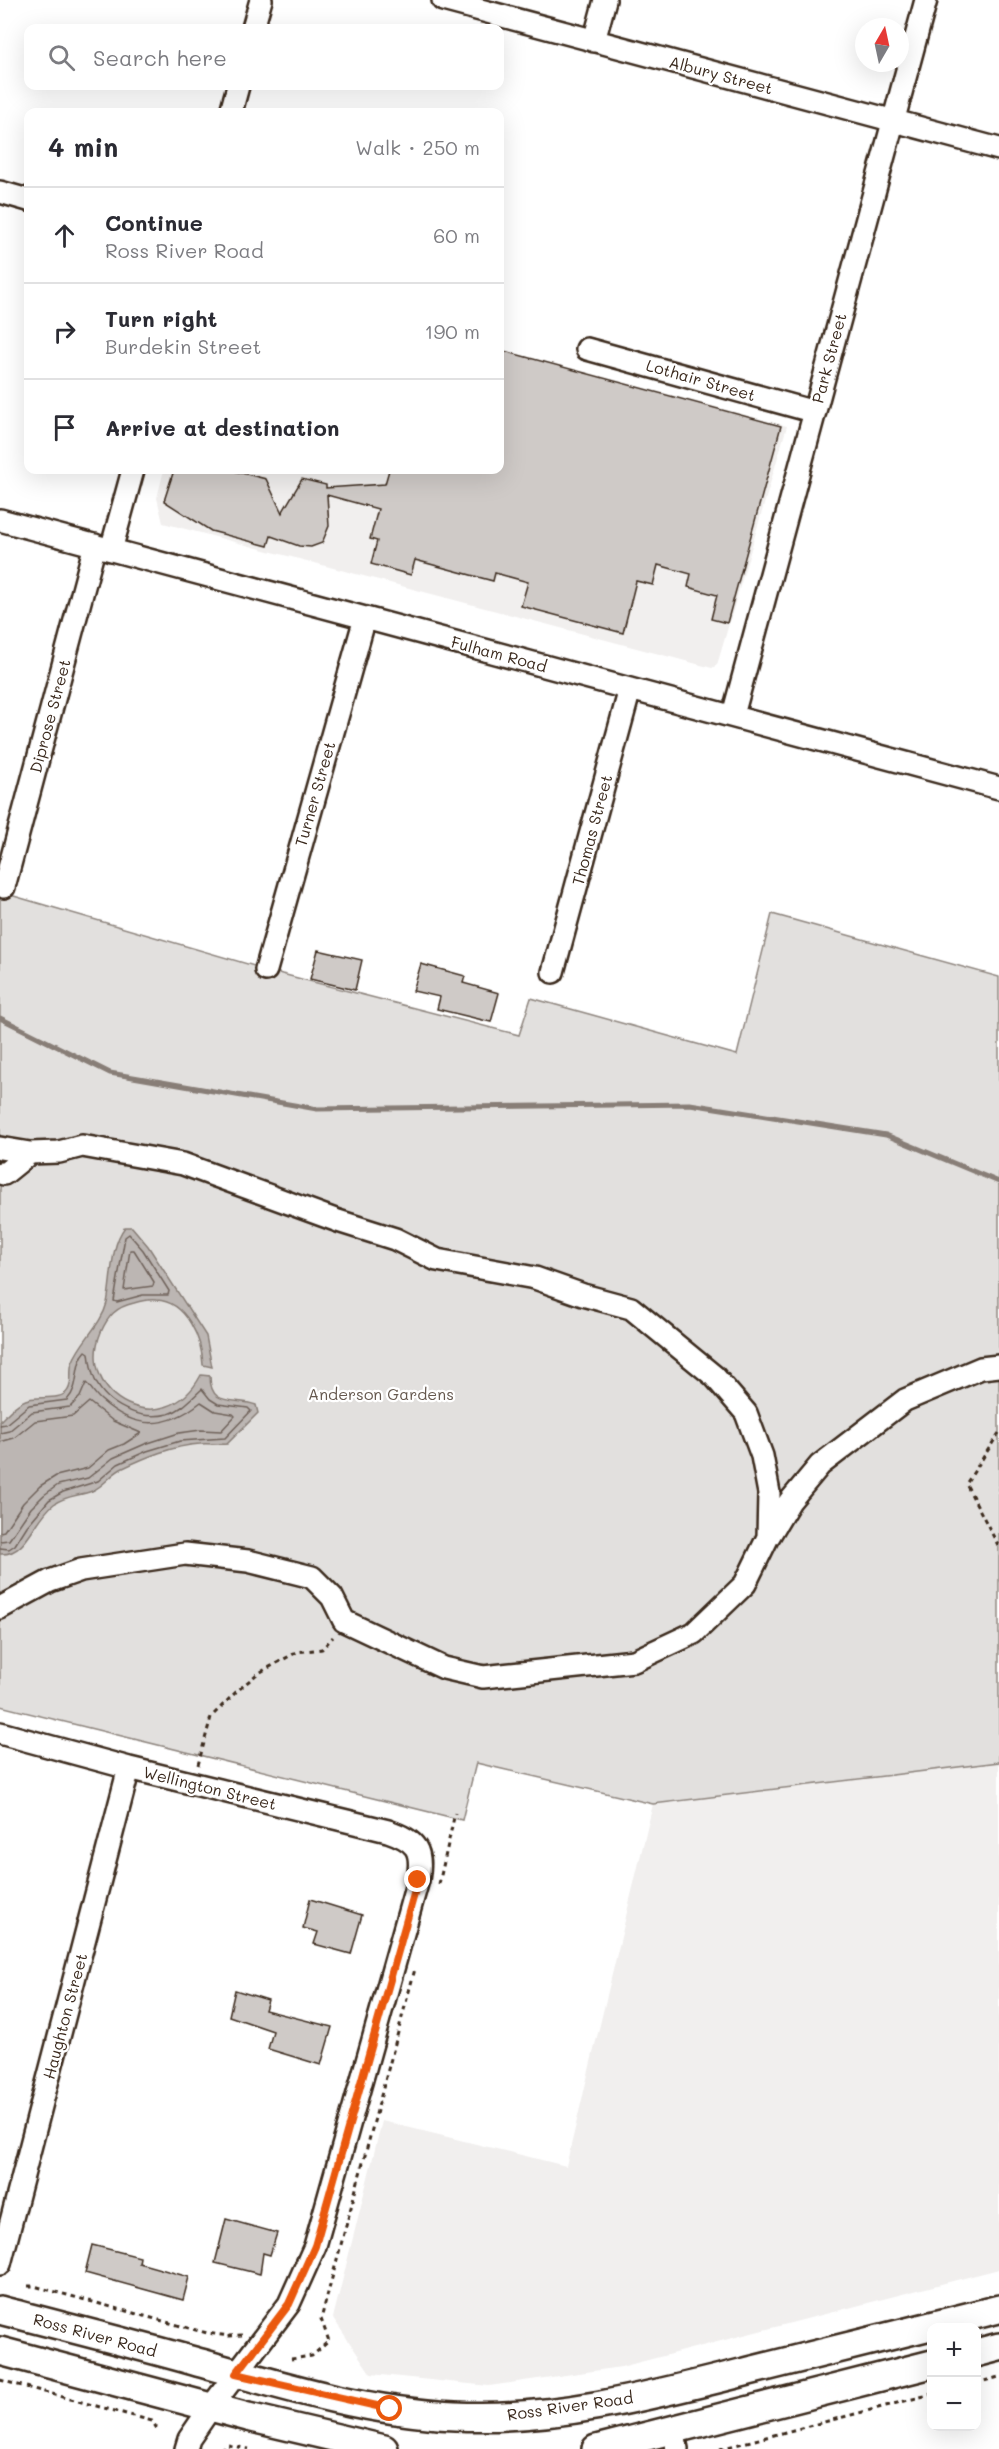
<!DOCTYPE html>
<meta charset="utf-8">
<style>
body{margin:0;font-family:Mali,sans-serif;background:#f7f7f7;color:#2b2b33}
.controls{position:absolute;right:18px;bottom:18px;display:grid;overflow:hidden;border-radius:12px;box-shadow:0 6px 24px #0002}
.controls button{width:54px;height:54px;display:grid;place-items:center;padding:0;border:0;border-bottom:2px solid #e1e1e2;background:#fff;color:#2b2b33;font:30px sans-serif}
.compass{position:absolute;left:855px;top:18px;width:54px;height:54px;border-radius:50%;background:#fff;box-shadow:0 6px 24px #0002;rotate:9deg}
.stop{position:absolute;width:18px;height:18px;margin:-14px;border:4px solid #ea580c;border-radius:50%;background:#fff}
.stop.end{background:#ea580c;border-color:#fff;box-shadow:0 2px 6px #0008}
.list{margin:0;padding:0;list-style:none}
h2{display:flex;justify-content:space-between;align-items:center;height:78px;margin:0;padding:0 24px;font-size:26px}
h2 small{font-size:20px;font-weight:400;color:#7c7c81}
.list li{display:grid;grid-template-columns:39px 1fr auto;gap:18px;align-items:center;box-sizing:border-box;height:96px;padding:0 24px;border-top:2px solid #e1e1e2}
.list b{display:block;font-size:22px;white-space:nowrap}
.list p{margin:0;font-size:20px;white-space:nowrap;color:#7c7c81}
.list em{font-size:20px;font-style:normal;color:#7c7c81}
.icon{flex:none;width:33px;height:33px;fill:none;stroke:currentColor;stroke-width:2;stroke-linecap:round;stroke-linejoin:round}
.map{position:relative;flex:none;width:999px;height:2449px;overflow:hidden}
.search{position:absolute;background:#fff;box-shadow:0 6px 24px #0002;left:24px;top:24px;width:480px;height:66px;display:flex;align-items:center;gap:15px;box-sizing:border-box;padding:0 21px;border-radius:12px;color:#7c7c81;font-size:22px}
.panel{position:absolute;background:#fff;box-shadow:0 6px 24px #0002;left:24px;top:108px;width:480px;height:366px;border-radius:12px}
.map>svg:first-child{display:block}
.built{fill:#f1efee}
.green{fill:#e2e0de;stroke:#8e857e;stroke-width:1.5}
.water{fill:#bcb6b3;stroke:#887e77;stroke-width:1.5}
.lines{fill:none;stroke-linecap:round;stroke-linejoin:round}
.shore{stroke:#6f625a;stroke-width:1.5}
.stream{stroke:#887e77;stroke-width:5}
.building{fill:#cfcac7;stroke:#3b2a1e;stroke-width:1.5}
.minor-casing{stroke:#3b2a1e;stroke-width:26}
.major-casing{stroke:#3b2a1e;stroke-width:32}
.path{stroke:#3b2a1e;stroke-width:3;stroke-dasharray:4.5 4.5;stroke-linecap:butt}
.minor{stroke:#fff;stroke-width:21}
.major{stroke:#fff;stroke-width:27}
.route{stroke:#ea580c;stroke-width:8}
.labels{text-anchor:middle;stroke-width:4.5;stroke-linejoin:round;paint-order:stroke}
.street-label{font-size:16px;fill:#3b2a1e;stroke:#fff}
.park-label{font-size:16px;fill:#65584e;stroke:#fff}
</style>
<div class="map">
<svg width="999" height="2449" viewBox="0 0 999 2449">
<rect width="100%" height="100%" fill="#fff"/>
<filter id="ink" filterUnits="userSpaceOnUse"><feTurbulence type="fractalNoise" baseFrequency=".0167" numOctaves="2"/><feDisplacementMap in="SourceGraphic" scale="12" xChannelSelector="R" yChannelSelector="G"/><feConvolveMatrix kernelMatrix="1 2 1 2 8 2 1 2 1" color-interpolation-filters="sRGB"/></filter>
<g filter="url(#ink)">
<path class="built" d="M500 349 787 426 717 665 712 668 163 523 157 498 164 470H500Z
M999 1762V2269L621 2367 489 2386 371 2374 333 2318 382 2121 566 2166 653 1804Z"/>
<path class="green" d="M0 892 282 974 519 1035 531 998 737 1055 772 914 999 977V1762L653 1804 476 1763 462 1820 0 1706Z"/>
<path class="water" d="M125 1227H132L148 1246 206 1336 212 1367 203 1365C202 1340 187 1301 156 1300 149 1299 141 1301 134 1303 116 1307 108 1316 101 1332 74 1397 165 1444 201 1375L210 1376C210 1408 234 1397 256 1405L258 1413 227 1444C218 1445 209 1443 200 1444 172 1446 146 1457 121 1469 110 1475 104 1486 92 1491 79 1496 66 1495 54 1504 34 1519 27 1556 0 1554V1421C8 1413 17 1402 29 1399 40 1396 62 1401 68 1390 73 1382 69 1371 72 1363 81 1340 101 1326 107 1303 112 1279 110 1246 125 1227Z"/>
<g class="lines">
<path class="shore" d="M129 1234 143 1250 169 1291 168 1295H143L117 1302 114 1301 125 1237Z
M130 1250H134L154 1282 153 1286 124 1290Z
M0 1425 6 1424 29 1405 67 1400C81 1386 73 1364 86 1351L89 1353C90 1363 91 1371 95 1380 107 1406 141 1421 168 1414 182 1410 192 1398 202 1389L210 1399 218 1404 248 1408 251 1411 225 1438 180 1441 147 1451 118 1464 98 1481 63 1492 49 1500 27 1526 15 1545 9 1549 0 1548
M0 1433 9 1431 32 1412 70 1407 80 1397 86 1383C91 1387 95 1395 101 1400 135 1430 166 1430 201 1402L215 1411 233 1414 235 1416 221 1431 201 1430 179 1433 145 1444 113 1458 88 1478 58 1485 44 1495 31 1508 9 1540 0 1541
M0 1442 14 1438 35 1421 73 1416 89 1402 113 1421 141 1433 124 1444 109 1450 88 1468 56 1476 40 1486 23 1503 4 1531 0 1532"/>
<path class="stream" d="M0 1018 110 1073 317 1109 690 1104 886 1135 999 1182"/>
</g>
<path class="building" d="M500 350 781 426 727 623 711 619 717 595 688 587 691 574 658 565 653 585 636 581 623 633 521 606 528 582 495 573 493 581 415 560 411 575 371 564 377 541 370 539 378 509 327 495 329 526 322 543 311 547 299 546 271 536 268 546 211 531 164 501 174 470H230L266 479 282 513 302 479 326 485V488L385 484 389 470H500Z
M318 950 362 960 355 990 310 979Z
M421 964 465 976 463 983 499 993 491 1022 437 1009 440 997 413 991Z
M310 1899 362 1915 351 1954 314 1944 318 1932 303 1928Z
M235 1990 268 2000 265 2010 332 2027 321 2065 268 2049 273 2031 229 2016Z
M226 2219 277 2233 270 2255 263 2253 260 2274 215 2263Z
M92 2245 140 2257 139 2263 189 2277 183 2300 85 2273Z"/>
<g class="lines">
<defs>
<path id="minor" d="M443 0 999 149
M253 28 261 0
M594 41 605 0
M231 112 238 86
M0 192 28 200
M587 349 815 412
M0 520 999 788
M111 550 133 470
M733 715 926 0
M4 887 95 545
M266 970 365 618
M553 972 630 689
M0 1148 30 1153 59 1152 82 1146 183 1164 338 1221 395 1239 437 1260 535 1278 583 1295 631 1308 714 1376 746 1413 762 1456 769 1493 768 1537 745 1584 694 1633 634 1661 483 1677 444 1668 344 1621 332 1597 312 1577 248 1561 185 1554 81 1570 50 1581 0 1608
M0 1173 4 1174 30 1153
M769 1536 790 1501 820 1465 905 1400 981 1368 999 1366
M0 1733 129 1768 388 1831C417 1841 423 1850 418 1880L315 2246 289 2304 211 2407 189 2439 186 2449
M0 2264 129 1768
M673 2430 677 2449"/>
<path id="major" d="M0 2310C65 2327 130 2343 194 2361 279 2385 367 2412 455 2416 555 2421 654 2395 749 2371 832 2350 916 2330 999 2309
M0 2351 248 2417 384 2449
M976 2353 999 2347
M596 2449 932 2364"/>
</defs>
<use href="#minor" class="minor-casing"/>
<use href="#major" class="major-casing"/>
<path class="path" d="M999 1433 966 1484 999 1547
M198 1765 211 1717 236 1692 257 1674 297 1652 322 1649 333 1637
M439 1884 455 1813
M28 2286H34L207 2333 229 2336 242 2335
M291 2359 312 2356 329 2341 321 2319 415 1969
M0 2380 152 2421 158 2430
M976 2383 999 2377
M220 2449 228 2445 249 2449
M720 2449 932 2394"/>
<use href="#minor" class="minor"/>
<use href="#major" class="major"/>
</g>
</g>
<g class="lines" filter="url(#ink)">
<path class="route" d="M390 2409 236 2374 289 2304 315 2246 418 1880"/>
</g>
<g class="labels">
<g class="street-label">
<text transform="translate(721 75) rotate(15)" y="6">Albury Street</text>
<text transform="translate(829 358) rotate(-75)" y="6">Park Street</text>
<text transform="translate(701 380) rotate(16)" y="6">Lothair Street</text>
<text transform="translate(499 654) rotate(15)" y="6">Fulham Road</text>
<text transform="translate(50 716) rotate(-75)" y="6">Diprose Street</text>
<text transform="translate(315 794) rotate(-74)" y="6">Turner Street</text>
<text transform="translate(592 830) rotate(-75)" y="6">Thomas Street</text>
<text transform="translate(210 1788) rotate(14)" y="6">Wellington Street</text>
<text transform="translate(65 2016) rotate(-75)" y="6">Haughton Street</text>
<text transform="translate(95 2335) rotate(15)" y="6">Ross River Road</text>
<text transform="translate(570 2406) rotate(-8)" y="6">Ross River Road</text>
</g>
<g class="park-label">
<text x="381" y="1400">Anderson Gardens</text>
</g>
</g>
</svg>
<div class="controls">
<button>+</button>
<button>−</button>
</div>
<svg class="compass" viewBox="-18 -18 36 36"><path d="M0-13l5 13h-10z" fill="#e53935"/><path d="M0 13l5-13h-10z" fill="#7c7c81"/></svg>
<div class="stop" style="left:390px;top:2409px"></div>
<div class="stop end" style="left:418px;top:1880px"></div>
<div class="search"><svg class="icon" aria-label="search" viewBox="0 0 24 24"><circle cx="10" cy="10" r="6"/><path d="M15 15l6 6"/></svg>Search here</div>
<section class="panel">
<h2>4 min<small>Walk · 250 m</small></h2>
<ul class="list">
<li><svg class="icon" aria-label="ahead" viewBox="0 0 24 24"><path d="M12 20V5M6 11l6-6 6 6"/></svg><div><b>Continue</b><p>Ross River Road</p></div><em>60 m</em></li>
<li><svg class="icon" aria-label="right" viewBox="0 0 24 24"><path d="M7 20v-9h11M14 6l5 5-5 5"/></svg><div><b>Turn right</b><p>Burdekin Street</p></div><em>190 m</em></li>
<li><svg class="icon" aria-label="arrive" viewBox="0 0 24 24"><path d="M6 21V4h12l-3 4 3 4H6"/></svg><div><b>Arrive at destination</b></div></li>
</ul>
</section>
</div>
